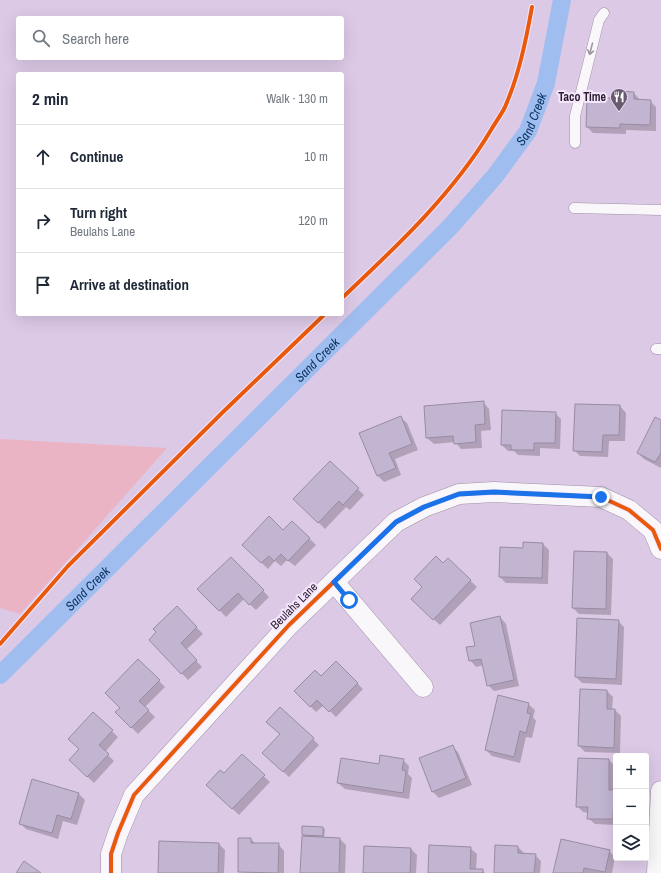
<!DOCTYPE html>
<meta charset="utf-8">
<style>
body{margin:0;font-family:"Archivo Narrow",sans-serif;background:#f2f2f3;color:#1f2937}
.controls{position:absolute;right:12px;bottom:12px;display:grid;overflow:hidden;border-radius:4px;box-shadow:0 4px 16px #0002}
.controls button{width:36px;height:36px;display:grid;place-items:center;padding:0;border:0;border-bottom:1px solid #e0e1e3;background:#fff;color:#1f2937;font:20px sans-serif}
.stop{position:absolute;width:12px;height:12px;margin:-9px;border:3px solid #1a73e8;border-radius:50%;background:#fff}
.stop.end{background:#1a73e8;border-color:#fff;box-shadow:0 1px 4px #0008}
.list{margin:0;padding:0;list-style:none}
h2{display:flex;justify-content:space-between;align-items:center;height:52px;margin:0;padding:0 16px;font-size:17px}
h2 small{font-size:13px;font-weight:400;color:#747a83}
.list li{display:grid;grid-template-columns:26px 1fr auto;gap:12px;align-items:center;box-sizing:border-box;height:64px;padding:0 16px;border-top:1px solid #e0e1e3}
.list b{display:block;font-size:15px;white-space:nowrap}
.list p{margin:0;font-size:13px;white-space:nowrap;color:#747a83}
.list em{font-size:13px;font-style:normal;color:#747a83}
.icon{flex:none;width:22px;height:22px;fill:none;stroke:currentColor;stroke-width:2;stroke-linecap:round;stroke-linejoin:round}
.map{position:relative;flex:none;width:661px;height:873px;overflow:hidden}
.search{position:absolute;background:#fff;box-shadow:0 4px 16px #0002;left:16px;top:16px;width:328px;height:44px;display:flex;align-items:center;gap:10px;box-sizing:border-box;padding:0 14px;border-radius:4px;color:#747a83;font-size:15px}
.panel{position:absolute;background:#fff;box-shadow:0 4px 16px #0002;left:16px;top:72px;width:328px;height:244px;border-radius:4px}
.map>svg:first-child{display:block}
.green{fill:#ebb4c5}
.shadow{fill:#0003}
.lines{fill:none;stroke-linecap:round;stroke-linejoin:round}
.canal{stroke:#a0bdf0;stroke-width:18}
.building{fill:#c1b5d2;stroke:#988ca3}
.lane-casing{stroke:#9d8fa5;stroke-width:11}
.street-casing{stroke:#9d8fa5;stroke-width:21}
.lane{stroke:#faf7fb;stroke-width:10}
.street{stroke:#faf7fb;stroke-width:20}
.cycleway-casing{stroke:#f5e7fd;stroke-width:6}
.cycleway{stroke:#e8590c;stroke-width:4}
.oneway{stroke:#9d95a0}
.route{stroke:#1a73e8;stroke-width:5}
.labels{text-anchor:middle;stroke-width:4;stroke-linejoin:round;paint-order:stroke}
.poi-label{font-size:12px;font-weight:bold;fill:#2b1e31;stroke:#f5e7fd;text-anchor:end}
.street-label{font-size:12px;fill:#2b1e31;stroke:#f5e7fd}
.water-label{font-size:13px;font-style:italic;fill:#093564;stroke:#f5e7fd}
</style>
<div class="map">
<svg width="661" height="873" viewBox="0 0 661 873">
<rect width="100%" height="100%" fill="#dcc9e6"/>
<path class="green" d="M0 439 167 448 20 614 0 608Z"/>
<path class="shadow" d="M634 93 640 100 650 101 656 107V131L626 130V134L593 133 587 127 618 99Z
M483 402 489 409 491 430 481 431 482 448 461 449 455 442 434 444 427 438Z
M620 406 626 413 625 441H609L608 457 580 456 574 450Z
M555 413 561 419 560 449 540 448V456L518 455 514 451H508L502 445Z
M400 417 407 423 418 450 395 459 401 475 384 482 378 476Z
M661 421V468L644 459 638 453Z
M330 463 364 495 350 510 346 507 325 529 295 499Z
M292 522 316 545 295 566 287 560 281 566 275 561 268 569 243 545 283 531Z
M524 543 543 544 549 550 548 584 506 583 500 577 524 549Z
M607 553 613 559 611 615 579 614 573 608Z
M231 558 269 597 256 610 244 599 226 617 199 589Z
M448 559 477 587 440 625 418 605Z
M177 607 203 634 186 650 202 667 188 680 150 640Z
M500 617 506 624 519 686 494 691 488 685 483 665 476 667 470 660 476 646Z
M618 621 624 627 622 685 582 683 576 677Z
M138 660 165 687 145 707 155 717 138 734 116 712 121 708Z
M336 662 363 689 336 717 324 705 316 712 295 691 321 677Z
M607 691 613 697 612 710H615L621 716 620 753 585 752 579 746Z
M528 704 535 710 533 717 536 721 532 738 526 737 520 763 492 756 486 750Z
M93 713 118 737 105 752 114 761 94 783 76 766 80 749Z
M313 739 319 745 289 777 270 759Z
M452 746 458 752 472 785 439 798 433 792 420 759Z
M242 756 270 782 239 815 207 785 224 775Z
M403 760 409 766 408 774 412 778 409 799 345 789 338 783 379 765Z
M609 760 615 766 616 825 595 824 588 818 589 813 583 812 577 806Z
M79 794 85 800 77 825 63 821 58 839 26 829 20 823Z
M323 828 325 829 324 838 340 839 346 845 345 873H301L305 837 303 835Z
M251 839 256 844H278L284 851V873L239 872Z
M219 844 225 850 224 873H159Z
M518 847 525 854 535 855 541 861 540 873H495Z
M470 848 477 854 476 870H482L485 873H429Z
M411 849 417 855 416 873H364Z
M609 851 615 857 612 873H554Z"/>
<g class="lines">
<path class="canal" id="s1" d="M0 675 450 227 495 176 528 131 546 83 562 0"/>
</g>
<path class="building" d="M617 91 634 92V99L651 100 650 125 620 124V128L586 127 587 98H617Z
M484 401 485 424 475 425 476 442 454 444 453 436 426 438 424 406Z
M575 404 620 405 619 435H603L602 452 573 451Z
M502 410 556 412 555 443H534V450H511V445H501Z
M401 416 412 444 389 453 396 468 377 476 359 433Z
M655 417 661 420V453L655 462 637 453Z
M330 461 359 488 343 505 339 501 318 523 293 499Z
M269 516 283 530 292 521 310 538 288 561 281 554 274 561 269 556 261 563 242 545Z
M523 542 543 543 542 578 499 577 500 547 523 548Z
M574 551 607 552 606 609 572 608Z
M436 556 443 563 448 558 471 580 433 620 411 599 422 587 414 579Z
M231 557 264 590 249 605 238 593 219 611 197 589Z
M177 606 197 627 181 643 197 660 181 674 149 640 156 632 153 629Z
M500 616 514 680 487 686 481 659 469 661 466 647 475 646 470 623Z
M577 618 619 620 616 679 575 677Z
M138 659 160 680 139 701 149 710 131 728 115 712 120 708 105 693Z
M336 661 358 683 329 712 317 700 310 707 294 691 315 670 321 676Z
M580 689 607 690V709H615L614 748 578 746Z
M498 695 529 703 527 713 531 714 526 733 520 731 514 757 485 750Z
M280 707 314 738 283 772 262 753 280 734 266 722Z
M93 712 113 730 99 745 109 754 87 777 69 760 79 749 68 739Z
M453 745 466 778 432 792 419 758Z
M242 754 265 775 232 809 206 785 220 770 224 773Z
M380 755 404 759 402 770 406 771 403 793 337 783 341 758 379 764Z
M578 758 609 759V790H614L613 819H587L588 807H576Z
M32 779 79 793 71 819 57 815 52 833 19 824Z
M302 826 323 827V836L302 835Z
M302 836 340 838 339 873H300Z
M238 838H251V843H279L278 873 238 872Z
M561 839 610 850 605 872 584 868 583 873H553Z
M159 841 219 843 218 873H158Z
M429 845 471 847 470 869H483V873H428Z
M495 845 518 846V853L536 854 534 873H494Z
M364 846 411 848 410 873H363Z
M24 861 41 873H16Z"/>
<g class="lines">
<defs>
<path id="lane" d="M575 143V116L599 20 604 13
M574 208 661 210
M656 349H661"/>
<path id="street" d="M334 582 423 687
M111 873V854L118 833 134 795 289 625 396 522 424 507 459 494 494 492 601 497 629 510 653 530 661 549
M657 873 661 791"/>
</defs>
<use href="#lane" class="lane-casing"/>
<use href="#street" class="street-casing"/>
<use href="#lane" class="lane"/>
<use href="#street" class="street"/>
<defs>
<path id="cycleway" d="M342 298C396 247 453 194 491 130 495 123 501 115 505 107 519 75 526 40 532 7
M0 644 68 566 223 412 325 314
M111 873V854L118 833 134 795 289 625 396 522 424 507 459 494 494 492 601 497 629 510 653 530 661 549"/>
</defs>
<use href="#cycleway" class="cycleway-casing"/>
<use href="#cycleway" class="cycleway"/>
</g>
<defs><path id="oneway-shaft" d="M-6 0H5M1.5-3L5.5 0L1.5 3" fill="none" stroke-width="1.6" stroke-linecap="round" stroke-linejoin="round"/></defs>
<use class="oneway" href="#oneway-shaft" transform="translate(591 49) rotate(104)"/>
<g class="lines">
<path class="route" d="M349 600 334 582 396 522 424 507 459 494 494 492 601 497"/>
</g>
<defs>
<symbol id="restaurant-pin" viewBox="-11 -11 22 30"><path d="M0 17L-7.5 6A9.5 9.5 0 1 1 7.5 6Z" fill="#695a70" stroke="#f5e7fd"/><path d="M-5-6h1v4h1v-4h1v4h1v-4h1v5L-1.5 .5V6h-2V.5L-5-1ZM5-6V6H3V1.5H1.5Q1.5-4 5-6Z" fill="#fff"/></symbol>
</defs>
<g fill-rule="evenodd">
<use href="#restaurant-pin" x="609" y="87" width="20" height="27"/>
</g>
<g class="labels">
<g class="poi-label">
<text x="606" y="101">Taco Time</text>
</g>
<g class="street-label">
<text transform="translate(294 606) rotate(-45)" y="4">Beulahs Lane</text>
</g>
<g class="water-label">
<text dy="5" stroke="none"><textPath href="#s1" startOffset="771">Sand Creek</textPath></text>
<text dy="5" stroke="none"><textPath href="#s1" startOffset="447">Sand Creek</textPath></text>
<text dy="5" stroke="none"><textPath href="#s1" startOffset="123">Sand Creek</textPath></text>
</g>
</g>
</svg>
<div class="controls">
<button>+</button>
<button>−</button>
<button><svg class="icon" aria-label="layers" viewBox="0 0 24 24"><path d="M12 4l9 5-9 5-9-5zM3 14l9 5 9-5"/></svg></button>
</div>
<div class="stop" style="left:349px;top:600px"></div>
<div class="stop end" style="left:601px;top:497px"></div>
<div class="search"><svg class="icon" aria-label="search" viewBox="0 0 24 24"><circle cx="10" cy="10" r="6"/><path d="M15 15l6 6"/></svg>Search here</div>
<section class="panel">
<h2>2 min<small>Walk · 130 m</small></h2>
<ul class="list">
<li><svg class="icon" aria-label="ahead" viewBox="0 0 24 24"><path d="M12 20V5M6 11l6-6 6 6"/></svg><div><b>Continue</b></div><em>10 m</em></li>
<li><svg class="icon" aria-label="right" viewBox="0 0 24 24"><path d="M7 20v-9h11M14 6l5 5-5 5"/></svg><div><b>Turn right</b><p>Beulahs Lane</p></div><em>120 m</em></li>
<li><svg class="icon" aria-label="arrive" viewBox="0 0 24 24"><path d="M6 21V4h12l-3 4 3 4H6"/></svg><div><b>Arrive at destination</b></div></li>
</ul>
</section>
</div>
